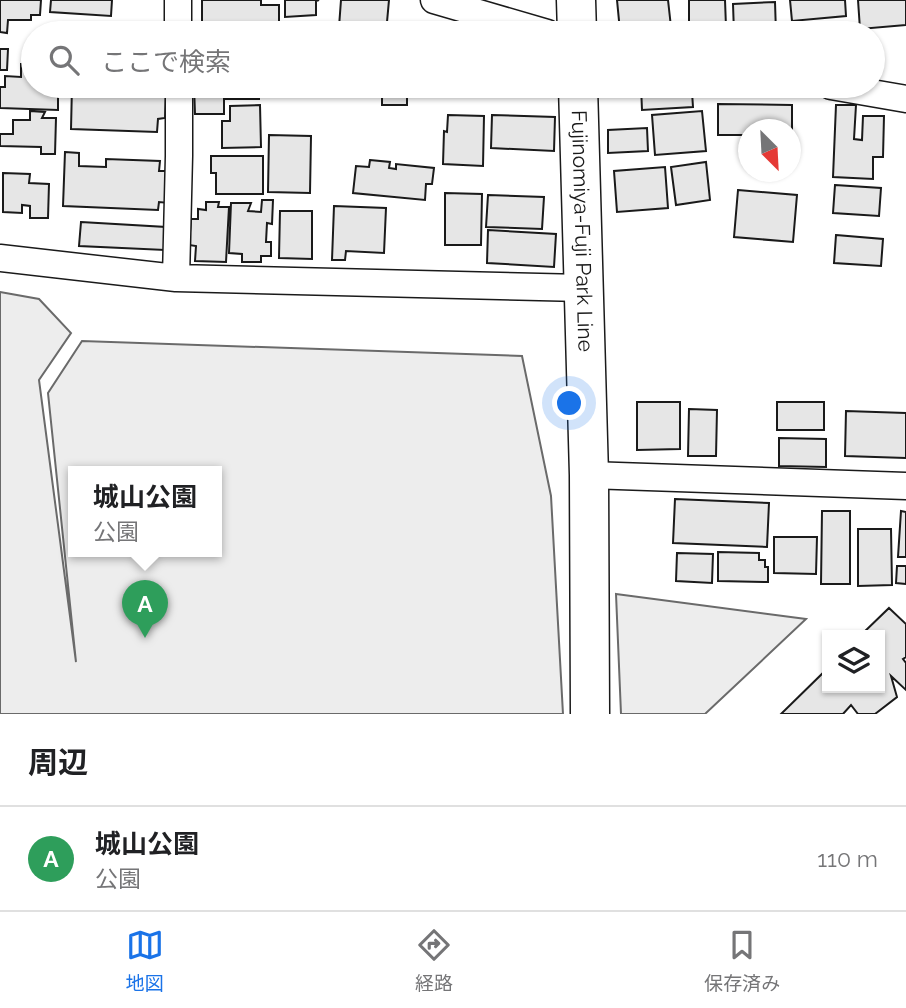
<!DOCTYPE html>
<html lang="ja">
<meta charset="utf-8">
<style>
body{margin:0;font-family:Raleway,"Noto Sans JP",sans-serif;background:#f2f2f2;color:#202124}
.controls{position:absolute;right:21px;bottom:21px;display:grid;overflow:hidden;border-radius:0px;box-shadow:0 2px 5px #0004}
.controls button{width:63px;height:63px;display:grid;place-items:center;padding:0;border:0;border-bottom:2px solid #e0e0e0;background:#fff;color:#202124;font:35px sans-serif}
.compass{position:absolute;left:738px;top:119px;width:63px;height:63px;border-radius:50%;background:#fff;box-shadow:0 2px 5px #0004;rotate:156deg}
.you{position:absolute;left:570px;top:404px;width:24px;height:24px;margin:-18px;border:5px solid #fff;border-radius:50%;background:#1a73e8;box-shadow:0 0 0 10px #1a73e833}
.badge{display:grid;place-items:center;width:46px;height:46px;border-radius:50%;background:#1a73e8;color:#fff;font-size:23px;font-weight:700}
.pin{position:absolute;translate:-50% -58px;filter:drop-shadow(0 2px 4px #0008)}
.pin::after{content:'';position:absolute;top:37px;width:24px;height:21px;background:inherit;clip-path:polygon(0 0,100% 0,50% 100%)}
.popup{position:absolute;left:68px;top:466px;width:154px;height:91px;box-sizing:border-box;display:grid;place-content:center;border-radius:0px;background:#fff;filter:drop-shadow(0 2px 5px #0005);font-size:23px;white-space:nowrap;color:#757577}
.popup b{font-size:26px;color:#202124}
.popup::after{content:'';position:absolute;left:50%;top:100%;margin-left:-14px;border:14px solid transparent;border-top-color:#fff}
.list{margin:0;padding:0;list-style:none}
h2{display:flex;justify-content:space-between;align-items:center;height:91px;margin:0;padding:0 28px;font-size:30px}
h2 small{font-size:23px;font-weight:400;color:#757577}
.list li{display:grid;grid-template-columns:46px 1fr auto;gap:21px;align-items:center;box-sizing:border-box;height:105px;padding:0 28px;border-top:2px solid #e0e0e0}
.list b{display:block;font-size:26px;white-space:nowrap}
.list p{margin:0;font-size:23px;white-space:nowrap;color:#757577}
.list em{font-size:23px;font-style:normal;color:#757577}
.icon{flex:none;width:38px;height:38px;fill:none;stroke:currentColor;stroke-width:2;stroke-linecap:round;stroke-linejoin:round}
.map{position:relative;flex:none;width:906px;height:714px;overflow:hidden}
.search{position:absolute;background:#fff;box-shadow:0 2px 5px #0004;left:21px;right:21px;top:21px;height:77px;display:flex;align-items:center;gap:18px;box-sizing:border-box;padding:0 24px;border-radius:38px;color:#757577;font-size:26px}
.sheet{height:196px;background:#fff}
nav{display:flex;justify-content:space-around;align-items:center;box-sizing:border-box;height:98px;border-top:2px solid #e0e0e0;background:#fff;font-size:19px;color:#757577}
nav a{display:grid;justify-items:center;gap:4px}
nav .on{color:#1a73e8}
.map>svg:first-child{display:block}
.built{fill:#ededed;stroke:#6a6a6a;stroke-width:2;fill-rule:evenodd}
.building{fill:#e6e6e6;stroke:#1a1a1a;stroke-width:2}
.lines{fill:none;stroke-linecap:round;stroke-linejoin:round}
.street-casing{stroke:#1a1a1a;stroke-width:29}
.secondary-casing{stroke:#1a1a1a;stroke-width:41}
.street{stroke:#fff;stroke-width:26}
.secondary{stroke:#fff;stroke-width:38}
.labels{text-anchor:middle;stroke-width:5;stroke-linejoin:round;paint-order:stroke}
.street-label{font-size:21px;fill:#1a1a1a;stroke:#fff}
</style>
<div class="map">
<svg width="906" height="714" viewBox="0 0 906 714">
<rect width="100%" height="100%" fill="#fff"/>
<path class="built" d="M0 292 39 299 71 333 39 380 76 662 48 393 82 341 522 356 551 496 563 714H0ZM73 472H217V552H73Z
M616 594 806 619 705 714H621Z"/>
<path class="building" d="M0 0H41L40 15H31V20H8L7 33 0 32Z
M51 0H112L111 16 50 12Z
M202 0H261V5H279V33H202Z
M285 0H319L316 1V15L285 17Z
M341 0H389L386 33H357V28L339 27Z
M617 0H668L671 27 620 31Z
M689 0H725L726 27 689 29Z
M790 0H845L846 16 792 21Z
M858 0H906V25L860 29Z
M775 2 776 33H734L733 4Z
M0 49H8L7 70H0Z
M21 64H33V86H58V110L0 108V87H5V76L21 77Z
M72 86H142L141 94H166L165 118 158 119 157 132 71 129Z
M194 86H259V99H224V114H195Z
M287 86H318V91H287Z
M382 86H407V105H382Z
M641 86H701V92H692L693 107 642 110Z
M718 104 792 105V136L790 130H748V135H718Z
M260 105 261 147 222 148V121H230V106Z
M836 105H856L854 139 862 140 863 116H884L883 157H873V179L833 177Z
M30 111 45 112 42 118H56L55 154H41V147L0 146V134H13V120H30Z
M702 111 706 151 655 155 652 115Z
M448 115 484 116 483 166 443 164 444 131 447 132Z
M492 115 555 117 554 151 491 148Z
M647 128 648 151 608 153V130Z
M269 135 311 136 310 193 268 192Z
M65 152 79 153V166L106 167V159L160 161 159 171H170L169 203 159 202 158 210 63 206Z
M211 156H263V194H216V173H211Z
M370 160 390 162 389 168 396 169V164L434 168 432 184H426L425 200 353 193 356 166 369 167Z
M706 162 710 200 676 205 671 167Z
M665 167 668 208 617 212 614 171Z
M3 173 30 174 29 183 49 184 48 218H30V206L22 205V213L3 212Z
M835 185 881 188 879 216 833 213Z
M738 190 797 195 793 242 734 237Z
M445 193 482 194 481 245H445Z
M488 195 544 197 542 229 486 227Z
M262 200H273L272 224 267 223 266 242H271V256H261V262H242V254L229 253 231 203H251L248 211 261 212Z
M206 202H219L218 207H229L226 262 195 261 196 246 189 245 191 219H198V209L206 210Z
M334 206 386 208 384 253 346 251 345 260H332Z
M280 211H312V259L279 258Z
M81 222 166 227 165 250 79 246Z
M488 230 556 234 554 267 487 263Z
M836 235 883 239 881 266 834 263Z
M637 402H680V449L637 450Z
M777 402H824V430H777Z
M689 409 717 410 716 456H688Z
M846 411 906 413V458L845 456Z
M779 438 826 439V467L779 466Z
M675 499 769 503 767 547 673 543Z
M822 511H850V584H821Z
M901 511 906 512V557H898Z
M858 529H891L892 585 858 586Z
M774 537H817L816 574 774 573Z
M718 552 759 553V560H765V567H768V582L718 581Z
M677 553 713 554 712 583 676 581Z
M897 566H906V584L896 583Z
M889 608 906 624V657L903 659 906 663V690L891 676 897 697 875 714H858L851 705 843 714H781L827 669V688H880V635H861Z"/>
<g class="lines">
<defs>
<path id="street" d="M178 0V33
M434 0 547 33
M831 86 906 99
M0 258 176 278 582 288
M176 278 179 156V86
M589 475 906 486"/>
<g id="secondary">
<path d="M576 0 577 33"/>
<path id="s1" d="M578 86 589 475 590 714"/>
</g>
</defs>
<use href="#street" class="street-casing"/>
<use href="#secondary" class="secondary-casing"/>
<use href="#street" class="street"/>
<use href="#secondary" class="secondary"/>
</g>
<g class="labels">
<g class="street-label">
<text dy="7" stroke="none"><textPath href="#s1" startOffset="145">Fujinomiya-Fuji Park Line</textPath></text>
</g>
</g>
</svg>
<div class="controls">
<button><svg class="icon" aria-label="layers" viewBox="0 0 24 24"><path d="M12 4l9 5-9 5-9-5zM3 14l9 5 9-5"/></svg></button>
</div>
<svg class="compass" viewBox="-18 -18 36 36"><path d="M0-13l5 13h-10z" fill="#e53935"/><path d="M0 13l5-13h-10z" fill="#757577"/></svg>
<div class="you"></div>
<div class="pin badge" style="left:145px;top:638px;background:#2e9e5b">A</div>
<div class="popup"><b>城山公園</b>公園</div>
<div class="search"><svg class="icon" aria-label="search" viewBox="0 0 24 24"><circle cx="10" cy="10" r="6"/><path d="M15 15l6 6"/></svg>ここで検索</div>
</div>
<section class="sheet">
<h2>周辺<small></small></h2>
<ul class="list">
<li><span class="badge" style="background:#2e9e5b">A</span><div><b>城山公園</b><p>公園</p></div><em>110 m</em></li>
</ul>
</section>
<nav>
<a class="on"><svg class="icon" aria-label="map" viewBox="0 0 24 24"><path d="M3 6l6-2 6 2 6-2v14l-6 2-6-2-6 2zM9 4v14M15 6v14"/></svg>地図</a>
<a><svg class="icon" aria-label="directions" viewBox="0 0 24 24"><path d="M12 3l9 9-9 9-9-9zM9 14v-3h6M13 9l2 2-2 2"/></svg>経路</a>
<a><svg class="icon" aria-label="saved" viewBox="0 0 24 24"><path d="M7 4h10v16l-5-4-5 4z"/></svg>保存済み</a>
</nav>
